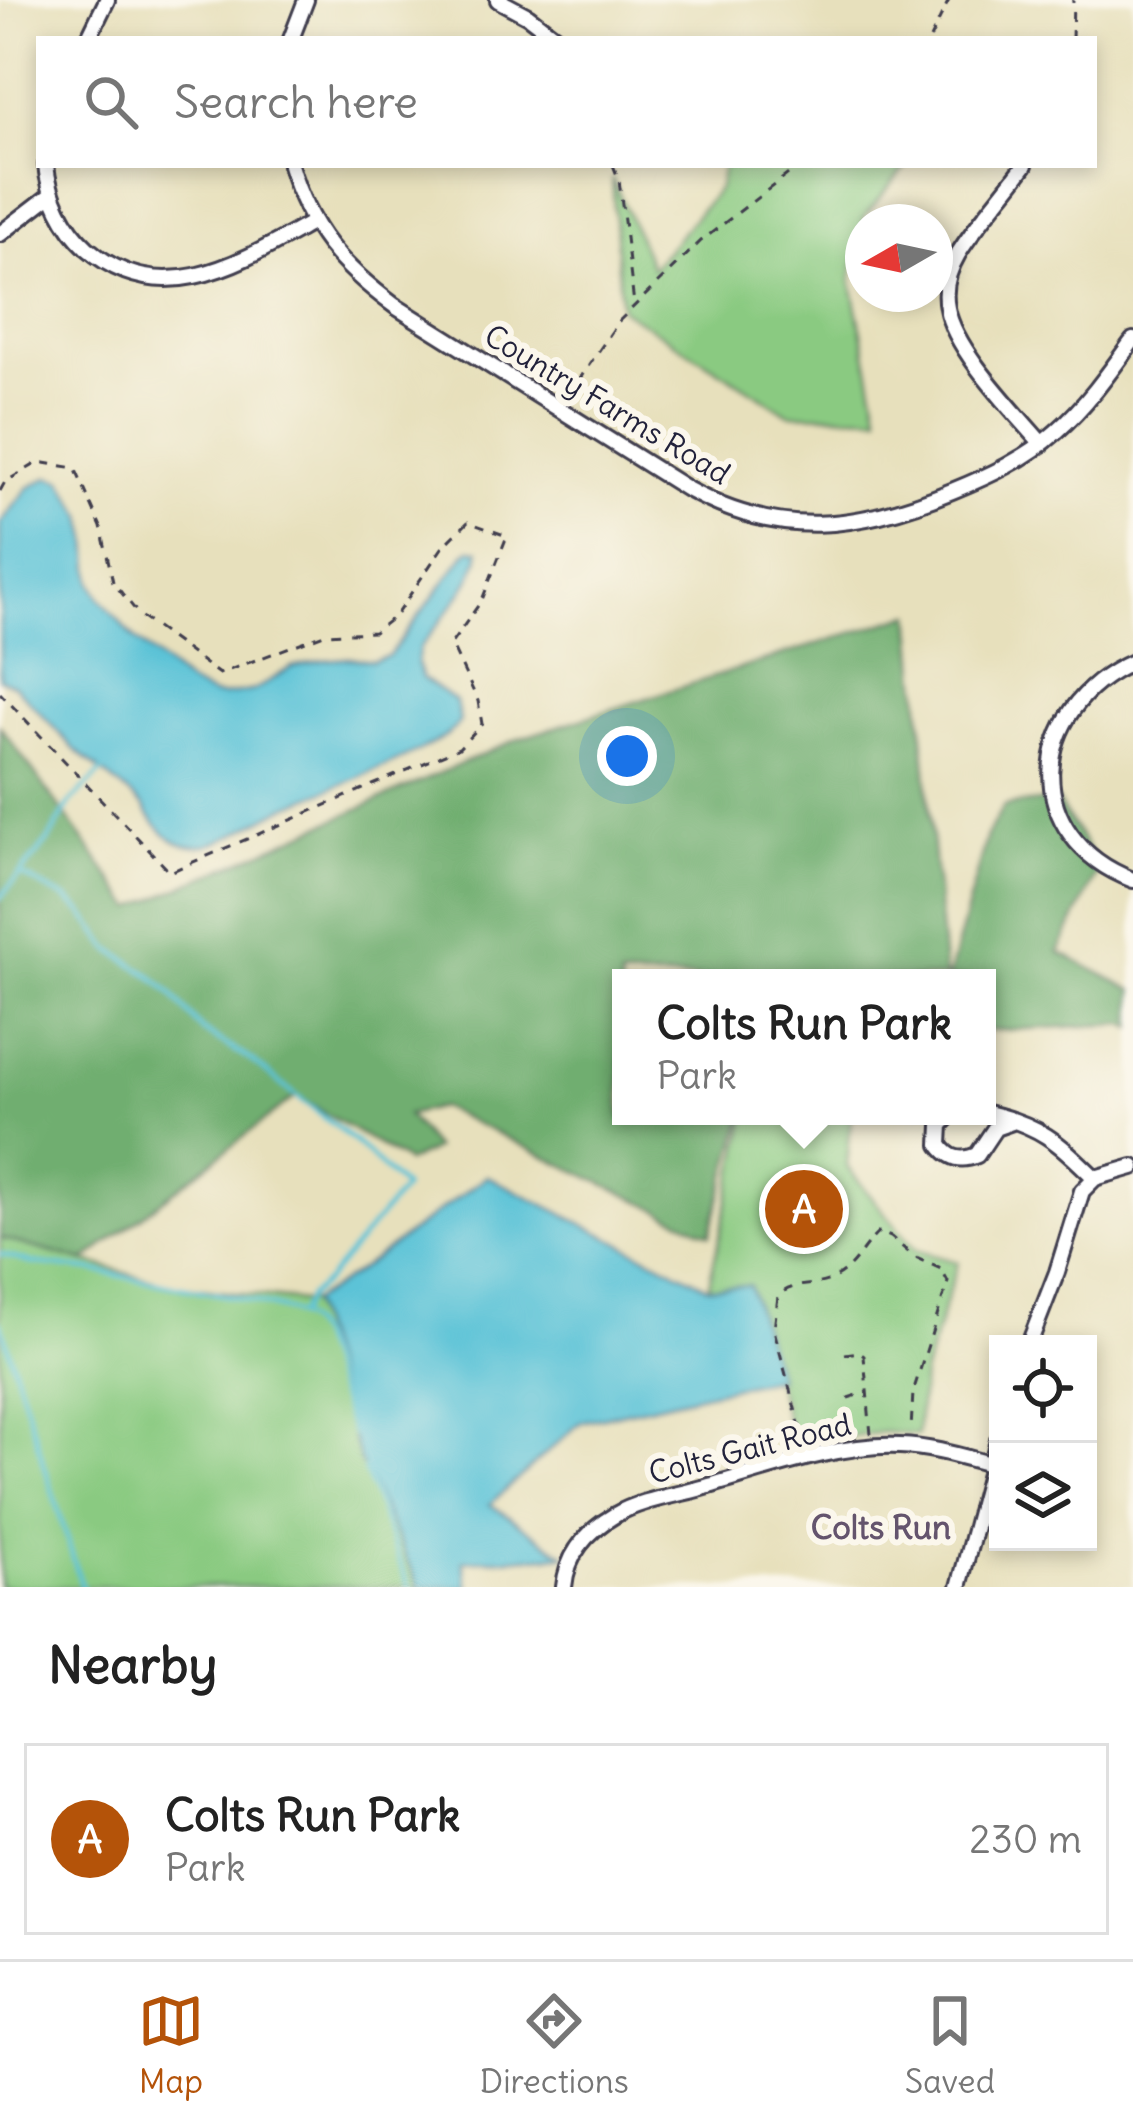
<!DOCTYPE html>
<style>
body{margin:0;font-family:Delius,sans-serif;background:#f6f6f6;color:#222}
.controls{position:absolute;right:36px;bottom:36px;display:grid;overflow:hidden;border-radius:0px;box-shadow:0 6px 18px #0003}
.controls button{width:108px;height:108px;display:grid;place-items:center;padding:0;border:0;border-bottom:3px solid #e0e0e0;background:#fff;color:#222;font:60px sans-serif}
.compass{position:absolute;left:845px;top:204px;width:108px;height:108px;border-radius:50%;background:#fff;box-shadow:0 6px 18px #0003;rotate:261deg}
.you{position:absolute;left:627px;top:756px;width:42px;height:42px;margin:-30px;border:9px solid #fff;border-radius:50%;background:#1a73e8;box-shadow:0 0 0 18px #1a73e833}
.badge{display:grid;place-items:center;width:78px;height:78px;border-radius:50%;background:#b45309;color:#fff;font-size:39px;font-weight:700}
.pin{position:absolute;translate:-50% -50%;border:6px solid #fff;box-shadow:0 3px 12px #0006}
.popup{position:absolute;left:612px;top:969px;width:384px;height:156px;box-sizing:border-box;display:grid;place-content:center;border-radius:0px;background:#fff;filter:drop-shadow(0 3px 9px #0005);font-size:39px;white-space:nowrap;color:#767676}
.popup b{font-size:45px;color:#222}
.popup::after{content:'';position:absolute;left:50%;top:100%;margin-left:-24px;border:24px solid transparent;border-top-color:#fff}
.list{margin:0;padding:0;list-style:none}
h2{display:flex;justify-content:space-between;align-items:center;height:156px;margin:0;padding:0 48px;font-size:51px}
h2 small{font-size:39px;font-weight:400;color:#767676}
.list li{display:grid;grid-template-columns:78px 1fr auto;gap:36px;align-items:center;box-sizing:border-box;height:192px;margin:0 24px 24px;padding:0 24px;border:3px solid #e0e0e0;border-radius:0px}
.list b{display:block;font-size:45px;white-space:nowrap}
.list p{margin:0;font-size:39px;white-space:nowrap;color:#767676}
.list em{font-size:39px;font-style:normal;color:#767676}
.icon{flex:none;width:66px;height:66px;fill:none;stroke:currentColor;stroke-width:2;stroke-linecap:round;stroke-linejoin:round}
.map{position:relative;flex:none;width:1133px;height:1587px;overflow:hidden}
.search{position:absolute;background:#fff;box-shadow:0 6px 18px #0003;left:36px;right:36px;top:36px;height:132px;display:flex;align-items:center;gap:30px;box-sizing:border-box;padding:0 42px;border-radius:0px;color:#767676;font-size:45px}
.sheet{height:372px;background:#fff}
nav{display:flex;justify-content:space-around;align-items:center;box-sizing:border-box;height:168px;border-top:3px solid #e0e0e0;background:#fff;font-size:33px;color:#767676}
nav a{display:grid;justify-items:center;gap:6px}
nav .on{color:#b45309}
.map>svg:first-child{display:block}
.green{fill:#8aca81;stroke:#56765e;stroke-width:3}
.forest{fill:#6fae6f;stroke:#486855;stroke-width:3}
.water{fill:#5bc3d7;stroke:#3e7289;stroke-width:3}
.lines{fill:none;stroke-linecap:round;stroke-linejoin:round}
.stream{stroke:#5bc3d7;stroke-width:4.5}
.minor-casing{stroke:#403e4e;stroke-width:20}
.path{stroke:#403e4e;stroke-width:3;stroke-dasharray:9 9;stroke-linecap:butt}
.minor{stroke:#fff;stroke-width:14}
.labels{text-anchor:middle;stroke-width:12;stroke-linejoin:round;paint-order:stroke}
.street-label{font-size:30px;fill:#22223b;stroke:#fbf7ec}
.neighbourhood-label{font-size:33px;font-weight:bold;fill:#64546d;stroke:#fbf7ec}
</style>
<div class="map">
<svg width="1133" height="1587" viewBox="0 0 1133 1587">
<rect width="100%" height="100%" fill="#fbf7ec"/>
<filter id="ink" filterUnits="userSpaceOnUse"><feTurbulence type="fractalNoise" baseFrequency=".00833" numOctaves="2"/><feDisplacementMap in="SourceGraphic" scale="24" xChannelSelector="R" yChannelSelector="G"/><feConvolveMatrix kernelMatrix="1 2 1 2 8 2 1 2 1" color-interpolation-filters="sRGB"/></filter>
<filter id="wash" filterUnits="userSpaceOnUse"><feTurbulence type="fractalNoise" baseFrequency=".004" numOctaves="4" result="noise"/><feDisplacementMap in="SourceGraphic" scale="48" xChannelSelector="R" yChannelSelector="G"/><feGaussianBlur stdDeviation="2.7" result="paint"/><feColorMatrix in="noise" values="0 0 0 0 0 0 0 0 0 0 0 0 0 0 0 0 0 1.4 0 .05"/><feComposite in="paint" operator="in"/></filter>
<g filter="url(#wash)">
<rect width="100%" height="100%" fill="#e7e0bc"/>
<path class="green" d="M723 165H907L865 216 851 279 879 416 789 414 621 309 612 178 652 268 719 188Z
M747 1116H851L847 1167 915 1250 958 1262 923 1375 917 1435 883 1432 794 1447 749 1286 708 1288Z
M0 1238 173 1286 311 1302 360 1461 420 1587H0Z"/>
<path class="forest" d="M912 614 945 978H621V1116H744L710 1234 440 1107 407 1115 435 1149 407 1162 296 1096 84 1261 0 1238V726L133 908 518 739Z
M1056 800 1100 867 1059 952 1133 990V1028L1126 1024 987 1031V978H948L987 835 1004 806Z"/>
<path class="water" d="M49 477 62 480 84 517 89 538 92 583 100 598 133 637 187 683 213 695 222 696 255 690 292 667 325 660 349 658 372 661 389 656 466 553 470 549 479 550C482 574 436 625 420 648L417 663 422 678 456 702 460 721C452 734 437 742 424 748 380 771 332 787 286 807 261 818 220 848 192 846 170 844 154 824 144 806L74 749 14 685 0 679V524L28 488Z
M487 1176 708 1287 749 1285 778 1377 581 1422 490 1504 565 1555 463 1561 468 1587H420L360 1461 311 1302 354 1274Z"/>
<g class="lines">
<path class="stream" d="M21 875 67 899 82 912 110 949 150 975 170 992 202 1030 251 1060 355 1142 404 1188 325 1282 308 1297 298 1316
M0 898 48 841 70 803 104 769
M0 1254 31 1263 89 1270 239 1298 289 1311 304 1319 317 1335 353 1435
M0 1322 82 1587
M364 1469 409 1587"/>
</g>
</g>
<g filter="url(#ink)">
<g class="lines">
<defs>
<path id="minor" d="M498 0 528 16 558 39
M88 39 107 0
M291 39 306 0
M46 165C49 196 64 227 87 248 162 313 241 262 313 222
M290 165C309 230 341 266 395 306L687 489C779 540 858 530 952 491 989 476 1026 459 1056 432 1086 406 1110 372 1133 340
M1025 165C1003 195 977 223 958 254 948 271 943 289 947 308 954 350 1014 411 1042 444
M0 234 52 194
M1133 662C1028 708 1020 837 1133 880
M987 1113C1040 1125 1057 1141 1095 1178
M950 1116 941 1125 940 1145C950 1159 961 1162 977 1155L995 1128 1015 1121
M1029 1344 1057 1272 1082 1191 1095 1178 1133 1167
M564 1587C567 1554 586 1532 615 1515 641 1500 673 1496 702 1488 763 1471 837 1443 900 1446 931 1447 960 1456 990 1464
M959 1587 998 1440"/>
</defs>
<use href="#minor" class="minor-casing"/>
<path class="path" d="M930 39 949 0
M1072 39 1073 0
M613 165 619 180 634 304
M568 396 619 321 701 241 800 165
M0 491 5 482 39 462 75 468 101 527 113 582 140 616 219 674 324 634 374 632 396 615 442 548 468 522 507 536 482 600 451 644 478 701 482 724 459 748 170 872 0 693
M845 1354 859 1352 864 1356 871 1435
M848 1398 867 1392
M805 1446 774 1330 778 1296C793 1281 813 1288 832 1279 856 1267 860 1249 879 1232L891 1237 914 1257 941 1269 948 1282 913 1392 911 1430"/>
<use href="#minor" class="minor"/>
</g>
</g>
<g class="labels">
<g class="street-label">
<text transform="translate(607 405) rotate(31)" y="10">Country Farms Road</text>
<text transform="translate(750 1449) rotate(-14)" y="10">Colts Gait Road</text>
</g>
<g class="neighbourhood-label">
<text x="881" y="1539">Colts Run</text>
</g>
</g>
</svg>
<div class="controls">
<button><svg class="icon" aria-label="locate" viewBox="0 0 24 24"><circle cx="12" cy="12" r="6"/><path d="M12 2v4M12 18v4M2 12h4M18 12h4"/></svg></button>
<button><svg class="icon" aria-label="layers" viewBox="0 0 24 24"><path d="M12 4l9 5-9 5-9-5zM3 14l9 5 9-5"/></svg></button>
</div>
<svg class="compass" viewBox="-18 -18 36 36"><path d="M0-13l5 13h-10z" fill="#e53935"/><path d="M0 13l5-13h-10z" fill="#767676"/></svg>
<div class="you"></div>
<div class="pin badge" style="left:804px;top:1209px">A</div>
<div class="popup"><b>Colts Run Park</b>Park</div>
<div class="search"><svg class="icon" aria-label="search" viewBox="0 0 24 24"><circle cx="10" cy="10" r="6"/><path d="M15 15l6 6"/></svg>Search here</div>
</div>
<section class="sheet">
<h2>Nearby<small></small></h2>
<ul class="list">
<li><span class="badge">A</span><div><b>Colts Run Park</b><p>Park</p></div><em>230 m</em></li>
</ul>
</section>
<nav>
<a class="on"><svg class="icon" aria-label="map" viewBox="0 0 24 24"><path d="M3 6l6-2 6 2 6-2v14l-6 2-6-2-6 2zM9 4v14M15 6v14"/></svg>Map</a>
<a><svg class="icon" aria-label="directions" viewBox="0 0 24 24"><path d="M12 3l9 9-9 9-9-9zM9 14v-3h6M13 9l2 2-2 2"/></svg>Directions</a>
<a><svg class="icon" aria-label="saved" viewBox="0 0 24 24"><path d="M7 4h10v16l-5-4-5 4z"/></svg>Saved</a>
</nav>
